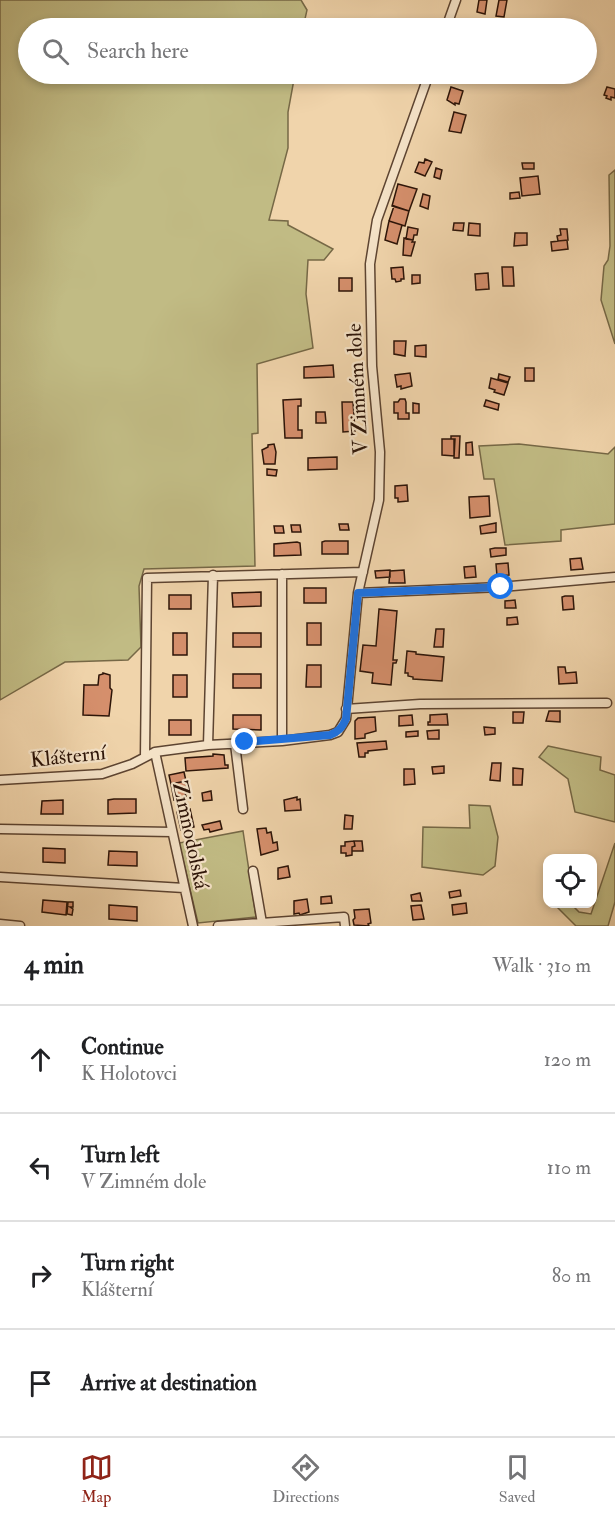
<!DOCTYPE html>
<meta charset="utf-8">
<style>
body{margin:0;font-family:"IM FELL Double Pica",serif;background:#f2f2f2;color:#202124}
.controls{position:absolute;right:18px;bottom:18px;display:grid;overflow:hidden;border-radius:12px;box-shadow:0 3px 9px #0003}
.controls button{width:54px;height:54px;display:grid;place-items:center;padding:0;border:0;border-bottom:2px solid #e0e0e0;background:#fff;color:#202124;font:30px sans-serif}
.stop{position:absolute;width:18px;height:18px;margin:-14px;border:4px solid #1a73e8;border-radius:50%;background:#fff}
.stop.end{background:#1a73e8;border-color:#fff;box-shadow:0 2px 6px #0008}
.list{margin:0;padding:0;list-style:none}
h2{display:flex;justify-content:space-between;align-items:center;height:78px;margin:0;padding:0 24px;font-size:26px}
h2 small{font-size:20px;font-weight:400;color:#757577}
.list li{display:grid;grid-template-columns:39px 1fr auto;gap:18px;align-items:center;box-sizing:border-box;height:108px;padding:0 24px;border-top:2px solid #e0e0e0}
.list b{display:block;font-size:22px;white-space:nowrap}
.list p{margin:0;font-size:20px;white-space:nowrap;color:#757577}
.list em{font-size:20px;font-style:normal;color:#757577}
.icon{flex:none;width:33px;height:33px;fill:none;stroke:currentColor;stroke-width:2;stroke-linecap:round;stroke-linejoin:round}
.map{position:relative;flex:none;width:615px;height:926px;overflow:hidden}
.search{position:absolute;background:#fff;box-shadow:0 3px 9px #0003;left:18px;right:18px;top:18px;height:66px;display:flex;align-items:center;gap:15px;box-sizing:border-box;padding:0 21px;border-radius:33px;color:#757577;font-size:22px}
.sheet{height:510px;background:#fff}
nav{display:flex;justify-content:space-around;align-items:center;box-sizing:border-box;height:84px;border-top:2px solid #e0e0e0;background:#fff;font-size:16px;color:#757577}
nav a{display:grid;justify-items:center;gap:3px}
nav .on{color:#8f2418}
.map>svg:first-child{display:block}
.green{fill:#c1bb84;stroke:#766846;stroke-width:1.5}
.building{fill:#d58f6c;stroke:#2c1408;stroke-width:1.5}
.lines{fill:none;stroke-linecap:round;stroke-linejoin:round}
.street-casing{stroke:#5d4431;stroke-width:11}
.street{stroke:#f5e3c8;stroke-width:8}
.route{stroke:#1a73e8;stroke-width:8}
.labels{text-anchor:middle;stroke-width:4.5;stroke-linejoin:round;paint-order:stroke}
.street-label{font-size:21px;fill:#2c1408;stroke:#f5e3c8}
</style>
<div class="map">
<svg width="615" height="926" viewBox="0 0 615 926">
<rect width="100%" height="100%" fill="#f0d4ab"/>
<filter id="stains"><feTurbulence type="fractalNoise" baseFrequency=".00333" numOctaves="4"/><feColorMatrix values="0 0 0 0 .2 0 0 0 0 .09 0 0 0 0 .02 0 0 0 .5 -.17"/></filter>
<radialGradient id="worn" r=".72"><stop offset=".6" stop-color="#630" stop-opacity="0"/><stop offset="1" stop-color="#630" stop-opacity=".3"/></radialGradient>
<path class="green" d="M0 0H301L307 10 303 28H28V74H295L288 112V148L269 220 288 221V225L333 249 324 260H308L306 294 313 348 257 364 258 433 252 434 255 566 144 569 139 586 141 647 128 660 65 662 0 700Z
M615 170V344L601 300 604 266 608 260 610 246 609 175Z
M519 444 608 454 615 447V524L561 530V541L505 545 494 479H484L479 446Z
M548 746 601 757 600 770 615 775V822L575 812 568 779 539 757Z
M469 805 490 806 498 837 495 866 483 875 422 867 423 827 470 828Z
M243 831 256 917 198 923 179 843Z
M615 843V902L608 926H576L554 904H571L579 912 591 914Z"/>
<path class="building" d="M479 0H487L485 14 477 12Z
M499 0H507L504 17 496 16Z
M451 87 463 91 459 104 455 103V105L447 100Z
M607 87 615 89V98L611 97V100L606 98 607 96 604 95Z
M454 112 466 115 461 133 449 131Z
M425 159 432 162 425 176 415 172 419 162 424 163Z
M522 163H534V169H523Z
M436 168 442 170 440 179 434 177Z
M538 176 540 194 522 196 520 178Z
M398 184 417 189 409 211 392 206Z
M519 192 520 198 510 199V193Z
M423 194 430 196 428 209 420 206Z
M394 206 409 211 405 226 389 221Z
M389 221 402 225 397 244 385 240Z
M454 223H464L463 231 453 230Z
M469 223 480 224V236L468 235Z
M408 227 418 229 417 235H414L413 240 406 239Z
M560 229H567L568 240 558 241 557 236 561 235Z
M515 233H527V245L514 246Z
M404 238 413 240 412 242H415L411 256 403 255Z
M567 240 568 249 552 251 551 242Z
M403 267 404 279H401V281L396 282 395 279H392L391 268Z
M502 267H513L514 286H503Z
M488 273 489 289 476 290 475 274Z
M412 275H420V283L412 284Z
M339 278H352V291H339Z
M394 341H406L405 356 394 354Z
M426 345V357L415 356V346Z
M333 365 334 377 304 378V367Z
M525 368H534V381H525Z
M410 373 412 386 401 389V386L397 387 395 375Z
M499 374 510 377 508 382 498 379Z
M491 378 508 383 504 395 494 392 495 390 489 388Z
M301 399V406H298V430H302V438H285L283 400Z
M400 399H405L406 402V413H409V419H398V413H394V402H398Z
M486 400 499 404 498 410 484 406Z
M342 402H353L355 431 343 432Z
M413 403 419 404V413H413Z
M316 412H325L326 423H316Z
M451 436H460L459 458H454L455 439H451Z
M442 439H454V456L442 455Z
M472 442 473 455H466V443Z
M274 444 276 452 275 464H264L262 450 268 447V445Z
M337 457V469L308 470V458Z
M267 469 277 470 276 476 267 475Z
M407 485 408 501 398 502V498H395V486Z
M489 496 490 516 470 518 469 497Z
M496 523V532L481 534 480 526Z
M339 524H348L349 530H340Z
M291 525H300L301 532H292Z
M274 526H283L284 533H275Z
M325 541H348V554H322V542Z
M297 542 300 543 301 555 274 556V544Z
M495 548H506V555L491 557 490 549Z
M581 558 583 569 571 570 570 559Z
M508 563 509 575 497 576 496 564Z
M475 566 476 577 465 578 464 567Z
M390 570V577L376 578 375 571Z
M404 570 405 583H389L390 571Z
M304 588H326V603H304Z
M261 592V606L233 607 232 593Z
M169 595H191V609H169Z
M565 596H573L574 609 563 610 562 597Z
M515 600 516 608H505V601Z
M379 609 397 611 393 660H397L396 663H393L391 685 372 683 373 673 360 671 363 645 376 646Z
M517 617 518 624 507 625V618Z
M307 623H321V645H307Z
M436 629H444L443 647H434Z
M173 633H187V655H173Z
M233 633H261V647H233Z
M407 651 416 652V654L444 657 442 681 413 679V677L408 676V673H405Z
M307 665H321V687H306Z
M558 667H565L566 673 576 672 577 683 559 684Z
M103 673 110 675V688L112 690 109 716 83 715 84 684V685H98L99 675 103 674Z
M233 674H261V688H233Z
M173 675H187V697H173Z
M549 711H560V722L546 721Z
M513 712H524L523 723H513Z
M447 714 448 725H428V722H430V715Z
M233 715H261V730L233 729Z
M412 715 413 725 399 726V716Z
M375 717 376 731 365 734V738L355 739V721L358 718Z
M169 720H191V735H169Z
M484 727 495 728V734L485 735Z
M439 730V739H428L427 731Z
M418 731V736L406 737V732Z
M386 741 387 749 368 751V753H365V757H359L357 743Z
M213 754 224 755 225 765H228V768L186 771 185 758 213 756Z
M492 763H501L500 781 490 780Z
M444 766V773L433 774 432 767Z
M513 768 523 769 522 785H513Z
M404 769H414L415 784 404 785Z
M184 772 186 781 171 784 169 775Z
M186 781 187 786 184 787 186 797 174 800 171 784Z
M211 791 212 800 203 801 202 793Z
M297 797V800L300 799 301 810 285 811 284 800Z
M114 799H136V813L108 814V800Z
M63 800V814H41L42 801Z
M190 809 194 827 181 830 177 812Z
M345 815 353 816 352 829H344Z
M220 821 222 829 210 832 209 829 204 830 202 825Z
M266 828 267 833 271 832 273 843 277 842 278 850 261 855 257 829Z
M354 841 355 846 352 847V855L346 856V853H341V846H345V842Z
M354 841H362L363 851H352V847L355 846Z
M43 848 65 849V863L43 862Z
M109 851 137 852V866L108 865Z
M288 866 290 877 278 879V868Z
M460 890 461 896 450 898 449 892Z
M420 893 422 901H412L411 895Z
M331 896 332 903 321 904V897Z
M307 899 309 912 300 915 299 913 294 914V901Z
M43 900 67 902 66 915 42 912Z
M68 902H73V907H70L73 909 72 915 67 914Z
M466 903 467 913 453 915 452 905Z
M109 905 137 907V921L109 919Z
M421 905 424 919 413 920 411 906Z
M369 909 371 923 368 924 369 926 354 925 353 920 355 918 354 910Z"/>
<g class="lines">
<defs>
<path id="street" d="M446 28 456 0
M358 593 501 587 615 577
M346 709 420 704 607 703
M282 741V574
M235 744 243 809
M208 745 213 575
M155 752 193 926
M145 757 147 578 363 572
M0 780 102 774 132 764 155 752 208 745 282 741 330 735 338 732 346 719 358 593 379 500 380 452 372 366 370 264 377 220 429 74
M0 829 172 832
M253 871 262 923
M0 877 184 888
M0 924 20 926
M218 926 344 917 345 926"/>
</defs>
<use href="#street" class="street-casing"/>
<use href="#street" class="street"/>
</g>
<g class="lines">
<path class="route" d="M245 742 330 735C338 732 342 728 346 719L358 593 501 587"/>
</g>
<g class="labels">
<g class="street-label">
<text transform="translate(357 389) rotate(-93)" y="7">V Zimném dole</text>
<text transform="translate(68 756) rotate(-6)" y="7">Klášterní</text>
<text transform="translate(191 835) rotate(78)" y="7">Zimnodolská</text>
</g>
</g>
<rect width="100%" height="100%" filter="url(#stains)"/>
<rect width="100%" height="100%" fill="url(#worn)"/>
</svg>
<div class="controls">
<button><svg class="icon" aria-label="locate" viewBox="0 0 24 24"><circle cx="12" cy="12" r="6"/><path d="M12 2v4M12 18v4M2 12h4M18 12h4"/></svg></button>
</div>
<div class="stop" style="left:501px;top:587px"></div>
<div class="stop end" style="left:245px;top:742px"></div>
<div class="search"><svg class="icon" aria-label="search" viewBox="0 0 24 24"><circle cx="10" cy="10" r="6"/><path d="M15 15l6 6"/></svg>Search here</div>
</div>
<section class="sheet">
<h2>4 min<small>Walk · 310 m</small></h2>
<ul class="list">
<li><svg class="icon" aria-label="ahead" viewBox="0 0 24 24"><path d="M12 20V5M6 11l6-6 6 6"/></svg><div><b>Continue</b><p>K Holotovci</p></div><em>120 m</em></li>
<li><svg class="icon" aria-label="left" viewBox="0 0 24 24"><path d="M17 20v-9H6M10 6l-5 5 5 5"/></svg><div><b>Turn left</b><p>V Zimném dole</p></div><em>110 m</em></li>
<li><svg class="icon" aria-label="right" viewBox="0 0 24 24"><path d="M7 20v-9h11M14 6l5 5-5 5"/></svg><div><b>Turn right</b><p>Klášterní</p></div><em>80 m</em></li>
<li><svg class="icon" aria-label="arrive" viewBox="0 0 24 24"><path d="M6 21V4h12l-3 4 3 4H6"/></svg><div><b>Arrive at destination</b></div></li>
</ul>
</section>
<nav>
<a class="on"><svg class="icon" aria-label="map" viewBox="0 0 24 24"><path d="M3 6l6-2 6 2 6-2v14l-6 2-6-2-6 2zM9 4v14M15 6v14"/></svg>Map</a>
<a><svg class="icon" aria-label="directions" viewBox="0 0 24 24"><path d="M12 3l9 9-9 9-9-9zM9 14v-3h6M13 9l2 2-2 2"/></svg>Directions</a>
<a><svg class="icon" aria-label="saved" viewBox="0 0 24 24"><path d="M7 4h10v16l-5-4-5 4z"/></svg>Saved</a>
</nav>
